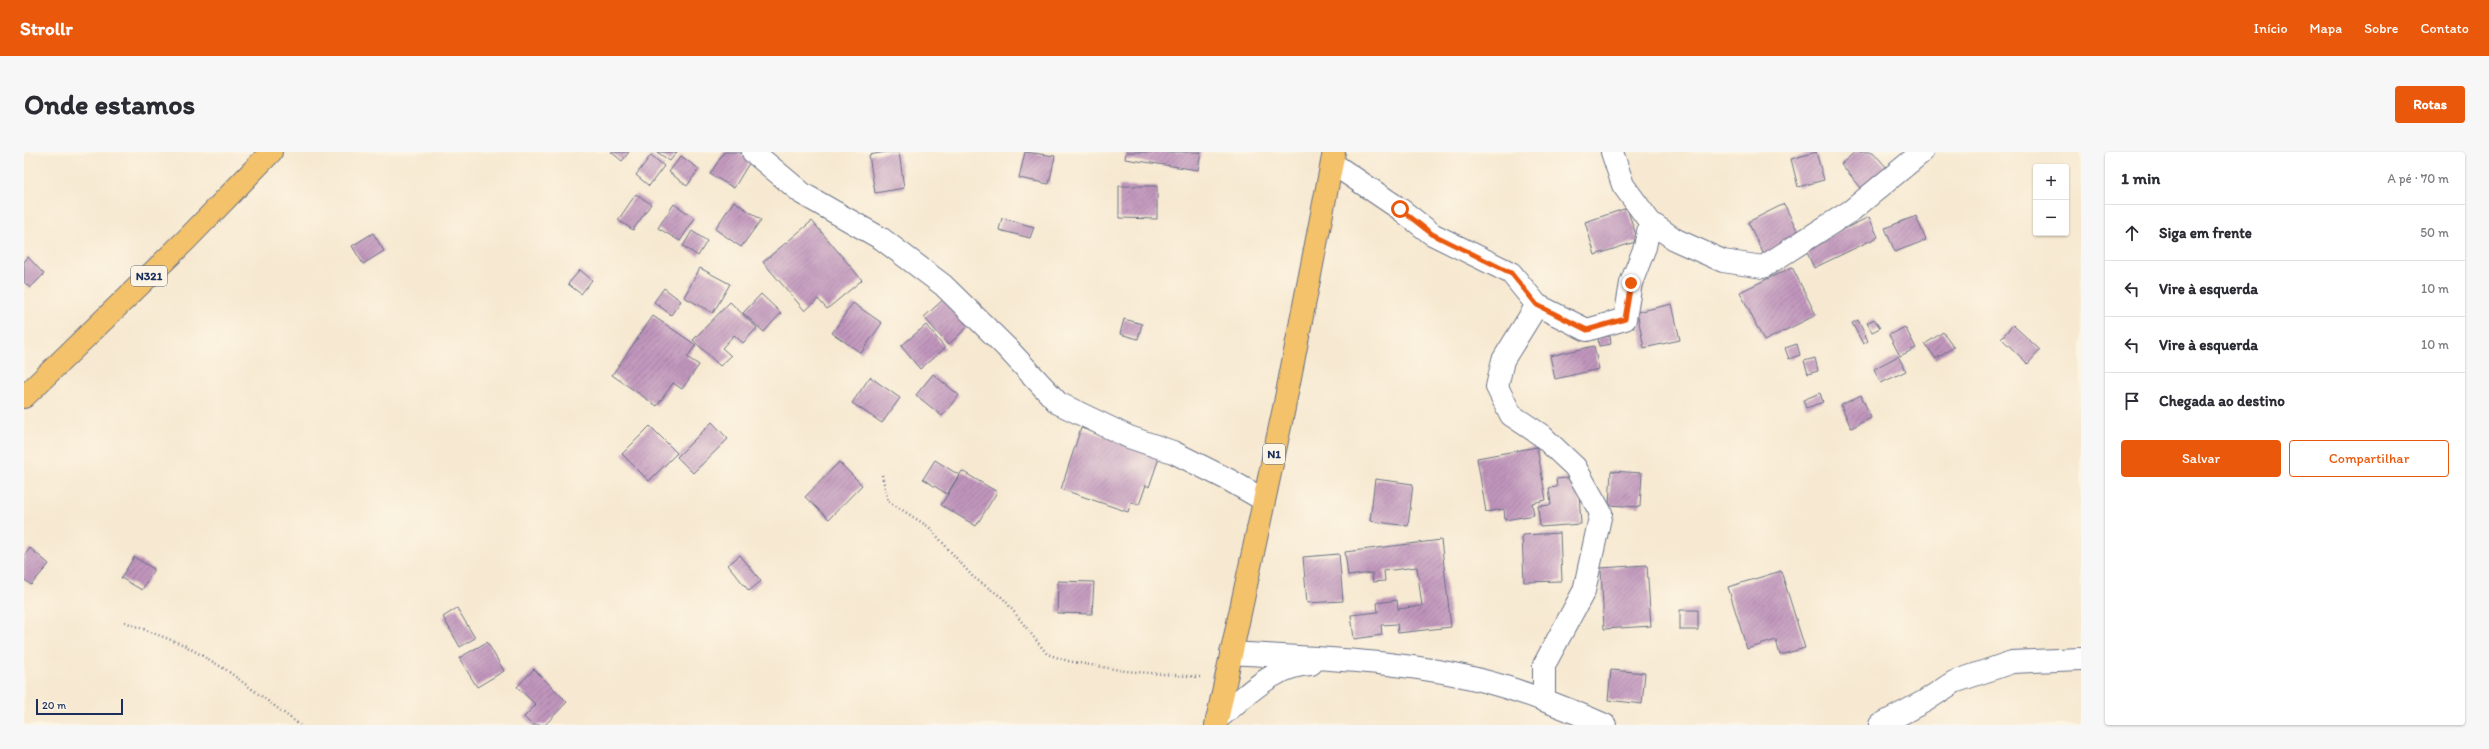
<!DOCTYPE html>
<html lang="pt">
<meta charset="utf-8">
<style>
body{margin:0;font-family:Itim,sans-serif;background:#f7f7f7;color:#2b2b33}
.controls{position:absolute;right:12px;top:12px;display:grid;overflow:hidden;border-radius:4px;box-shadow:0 1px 3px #0004}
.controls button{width:36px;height:36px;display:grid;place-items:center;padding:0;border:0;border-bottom:1px solid #e1e1e2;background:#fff;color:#2b2b33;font:20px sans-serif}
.scale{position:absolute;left:12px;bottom:10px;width:87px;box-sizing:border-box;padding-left:4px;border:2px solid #1b2f5e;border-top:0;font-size:11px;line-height:14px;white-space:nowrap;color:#1b2f5e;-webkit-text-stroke:3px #fcf5e5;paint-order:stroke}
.stop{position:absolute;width:12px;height:12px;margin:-9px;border:3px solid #ea580c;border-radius:50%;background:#fff}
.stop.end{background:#ea580c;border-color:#fff;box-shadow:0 1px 4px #0008}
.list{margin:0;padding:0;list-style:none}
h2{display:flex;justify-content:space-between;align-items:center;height:52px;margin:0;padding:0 16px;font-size:17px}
h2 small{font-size:13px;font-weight:400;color:#7c7c81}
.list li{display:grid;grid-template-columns:26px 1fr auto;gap:12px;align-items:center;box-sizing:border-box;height:56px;padding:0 16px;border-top:1px solid #e1e1e2}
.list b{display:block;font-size:15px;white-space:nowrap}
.list em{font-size:13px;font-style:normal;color:#7c7c81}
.actions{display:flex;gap:8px;padding:12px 16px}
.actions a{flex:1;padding:9px 0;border:1px solid #ea580c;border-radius:4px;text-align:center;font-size:14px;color:#ea580c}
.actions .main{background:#ea580c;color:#fff}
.icon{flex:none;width:22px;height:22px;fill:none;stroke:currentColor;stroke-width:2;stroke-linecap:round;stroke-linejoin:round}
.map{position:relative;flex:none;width:2057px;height:573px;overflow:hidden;border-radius:4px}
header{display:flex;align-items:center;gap:24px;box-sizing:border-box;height:56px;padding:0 20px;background:#ea580c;color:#fff}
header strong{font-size:19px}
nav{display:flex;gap:22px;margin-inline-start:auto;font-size:14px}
.intro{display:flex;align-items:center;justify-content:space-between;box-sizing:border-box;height:96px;padding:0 24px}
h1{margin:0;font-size:28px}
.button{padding:10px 18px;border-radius:4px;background:#ea580c;color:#fff;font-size:14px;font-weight:700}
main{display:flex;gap:24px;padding:0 24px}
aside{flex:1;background:#fff;border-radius:4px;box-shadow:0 1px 3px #0004}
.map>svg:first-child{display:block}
.building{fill:url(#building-hatch)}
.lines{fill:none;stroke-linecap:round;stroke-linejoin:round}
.minor-casing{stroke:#687086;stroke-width:24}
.primary-casing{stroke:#687086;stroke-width:24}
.trunk-casing{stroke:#687086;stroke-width:24}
.path{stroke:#687086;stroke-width:2.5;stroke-dasharray:1 3;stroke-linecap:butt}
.minor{stroke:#fff;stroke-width:22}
.primary{stroke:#f3c26a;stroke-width:22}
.trunk{stroke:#f3c26a;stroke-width:22}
.route{stroke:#ea580c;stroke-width:5}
.labels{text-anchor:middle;stroke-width:3;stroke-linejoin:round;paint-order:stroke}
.shield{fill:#fcf5e5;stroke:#5e6a86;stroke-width:1}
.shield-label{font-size:12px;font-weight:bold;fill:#1b2f5e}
</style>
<header>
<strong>Strollr</strong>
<nav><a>Início</a><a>Mapa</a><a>Sobre</a><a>Contato</a></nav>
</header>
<div class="intro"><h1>Onde estamos</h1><a class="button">Rotas</a></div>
<main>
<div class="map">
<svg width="2057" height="573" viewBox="0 0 2057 573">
<defs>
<pattern id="building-hatch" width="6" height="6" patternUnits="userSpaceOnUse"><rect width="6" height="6" fill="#c094bc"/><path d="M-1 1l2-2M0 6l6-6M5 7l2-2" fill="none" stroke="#9b799c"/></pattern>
</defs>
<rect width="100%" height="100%" fill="#fcf5e5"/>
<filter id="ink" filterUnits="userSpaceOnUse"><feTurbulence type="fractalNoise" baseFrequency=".025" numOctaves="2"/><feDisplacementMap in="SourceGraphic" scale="8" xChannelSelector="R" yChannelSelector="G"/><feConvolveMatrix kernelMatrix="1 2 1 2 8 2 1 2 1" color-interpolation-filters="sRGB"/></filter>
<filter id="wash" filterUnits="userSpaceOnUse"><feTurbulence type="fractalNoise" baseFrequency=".012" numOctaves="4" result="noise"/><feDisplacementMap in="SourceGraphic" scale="16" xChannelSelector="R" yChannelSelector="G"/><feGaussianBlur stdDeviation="0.9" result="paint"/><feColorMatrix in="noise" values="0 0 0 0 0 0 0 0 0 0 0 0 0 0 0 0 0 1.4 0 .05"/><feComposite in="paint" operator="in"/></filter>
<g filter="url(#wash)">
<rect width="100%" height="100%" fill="#f7e9d1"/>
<g id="blocks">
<path class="building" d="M587 0H605L598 9Z
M633 0H653L646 9Z
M700 0H714L727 8 710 36 686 22Z
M862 0H875L880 36 851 41 845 3Z
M1001 0 1031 4 1025 32 995 26Z
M1102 0H1177L1174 18 1101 7Z
M1792 0 1800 28 1774 35 1767 7Z
M1831 0H1849L1863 16 1838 37 1817 12Z
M627 3 640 14 625 34 612 23Z
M657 4 675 17 663 34 645 20Z
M1095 34H1133V67L1095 66Z
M612 42 627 52 609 78 594 68Z
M710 49 737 68 717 95 691 77Z
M650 52 671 66 656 89 634 76Z
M1760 52 1776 84 1740 103 1724 70Z
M1603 56 1614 89 1571 103 1561 70Z
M1892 64 1902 88 1871 100 1861 76Z
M1845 65 1854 85 1790 116 1781 96Z
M978 66 1010 75 1006 86 975 78Z
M788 69 838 128 803 157 794 147 781 159 739 110Z
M668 79 683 89 674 104 659 94Z
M349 81 360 99 339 112 328 94Z
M4 105 20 122 6 136 0 130V110Z
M1768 115 1792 163 1740 189 1716 140Z
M676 116 706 132 689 161 660 145Z
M556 118 568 128 557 142 544 132Z
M640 136 657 149 647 163 630 150Z
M737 142 757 161 740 180 719 161Z
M922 145 946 173 924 193 900 165Z
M706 150 733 176 719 191 710 183 698 196 707 204 696 214 669 188Z
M829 151 858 171 837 201 808 181Z
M1648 152 1656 188 1620 196 1613 160Z
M629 164 672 193 663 205 675 213 658 237 649 231 633 254 588 223Z
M1100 167 1118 172 1114 187 1096 182Z
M1850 167 1856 176 1848 180 1843 171Z
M1834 168 1844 189 1839 192 1828 171Z
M902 173 921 196 896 217 877 194Z
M1989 173 2016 198 2004 212 1977 186Z
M1881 175 1892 196 1876 204 1865 183Z
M1919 180 1930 195 1912 207 1901 192Z
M1586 184 1587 192 1575 194 1574 186Z
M1773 192 1776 203 1765 207 1761 196Z
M1570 194 1575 217 1531 227 1526 204Z
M1874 204 1882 219 1857 231 1850 217Z
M1791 206 1794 219 1784 222 1780 209Z
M909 222 935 243 918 264 892 243Z
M846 225 876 246 858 271 828 251Z
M1796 241 1799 250 1782 256 1779 248Z
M1837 243 1847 266 1827 276 1817 253Z
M688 270 704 287 669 321 653 305Z
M626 274 653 301 625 329 598 302Z
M1057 276 1136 303 1125 335 1122 333 1115 353 1107 350 1104 360 1037 337Z
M1513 295 1522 348 1508 351 1510 363 1481 368 1480 357 1462 360 1453 306Z
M911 308 935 323 923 342 899 327Z
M815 310 838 333 805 367 781 345Z
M938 319 973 340 952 374 917 353Z
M1587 319 1618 321 1616 355 1585 353Z
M1554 325 1557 372 1516 375 1514 354 1527 353 1525 336 1533 335 1532 327Z
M1351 327 1389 332 1384 374 1346 369Z
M1536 381 1538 429 1500 430 1498 383Z
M1417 388 1427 475 1374 481 1373 472 1357 473 1358 483 1330 487 1327 463 1354 460 1353 451 1373 448 1374 457 1398 454 1393 415 1360 419 1361 429 1349 430 1348 421 1324 424 1321 400Z
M6 396 25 412 7 433 0 427V404Z
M1315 402 1319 449 1283 451 1279 405Z
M716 403 737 429 725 439 704 413Z
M110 405 130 417 118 438 97 426Z
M1623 413 1627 474 1580 477 1577 416Z
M1757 419 1781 496 1756 503 1752 488 1723 497 1704 435Z
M1034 429 1070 430 1068 462 1033 461Z
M433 456 451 486 436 495 419 465Z
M1656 458H1674V478H1656Z
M463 490 480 519 453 535 435 506Z
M510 517 543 550 521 573H508L500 565 512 553 493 535Z
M1587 518 1621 521 1618 552 1584 548Z"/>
</g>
</g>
<g filter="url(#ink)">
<use href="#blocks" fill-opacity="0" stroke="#687086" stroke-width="1"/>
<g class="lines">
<defs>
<path id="minor" d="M729 0 779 42 858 87 919 133 982 195 1034 251 1105 285 1149 300 1205 328 1240 348
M1588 0 1599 33 1626 70 1652 88 1699 109 1739 115 1828 58 1898 0
M1308 11 1376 57 1408 82 1487 121 1513 153 1563 178 1601 167 1607 131 1621 95 1626 70
M1513 153 1479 208 1473 235 1487 263 1517 283 1551 315 1577 361 1560 439 1520 513V548
M1207 501C1288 506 1373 508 1452 527 1497 538 1539 555 1581 573
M1193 567C1221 545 1250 513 1287 512
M1856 573 1901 549 1930 530 1988 510 2057 507"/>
<path id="primary" d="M0 245 162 88 247 0"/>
<path id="trunk" d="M1192 573 1260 256 1310 0"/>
</defs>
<use href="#minor" class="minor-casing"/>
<use href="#primary" class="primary-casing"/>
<use href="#trunk" class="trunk-casing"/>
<path class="path" d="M858 323 864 349 905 375 949 425 979 446 1023 502 1044 509 1101 519 1176 525
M101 470 160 493 201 517 276 573"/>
<use href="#minor" class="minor"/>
<use href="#primary" class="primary"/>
<use href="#trunk" class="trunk"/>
</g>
</g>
<g class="lines" filter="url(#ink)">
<path class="route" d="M1376 57 1408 82 1487 121 1513 153 1563 178 1601 167 1607 131"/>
</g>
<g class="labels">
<g class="shield">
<rect x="107" y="114" width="36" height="20" rx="3"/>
<rect x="1239" y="292" width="22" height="20" rx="3"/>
</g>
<g class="shield-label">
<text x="125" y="128">N321</text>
<text x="1250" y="306">N1</text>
</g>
</g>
</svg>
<div class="controls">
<button>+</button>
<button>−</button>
</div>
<div class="scale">20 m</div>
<div class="stop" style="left:1376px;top:57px"></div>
<div class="stop end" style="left:1607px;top:131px"></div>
</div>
<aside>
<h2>1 min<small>A pé · 70 m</small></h2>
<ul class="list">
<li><svg class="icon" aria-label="ahead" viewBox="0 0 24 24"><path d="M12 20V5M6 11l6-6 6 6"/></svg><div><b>Siga em frente</b></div><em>50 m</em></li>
<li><svg class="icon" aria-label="left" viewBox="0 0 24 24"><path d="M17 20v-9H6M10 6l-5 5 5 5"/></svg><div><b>Vire à esquerda</b></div><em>10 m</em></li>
<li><svg class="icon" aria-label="left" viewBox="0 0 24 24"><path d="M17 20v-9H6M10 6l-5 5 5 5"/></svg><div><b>Vire à esquerda</b></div><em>10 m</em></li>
<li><svg class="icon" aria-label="arrive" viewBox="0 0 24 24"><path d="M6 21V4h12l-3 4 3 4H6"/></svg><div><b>Chegada ao destino</b></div></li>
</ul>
<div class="actions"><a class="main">Salvar</a><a>Compartilhar</a></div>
</aside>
</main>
